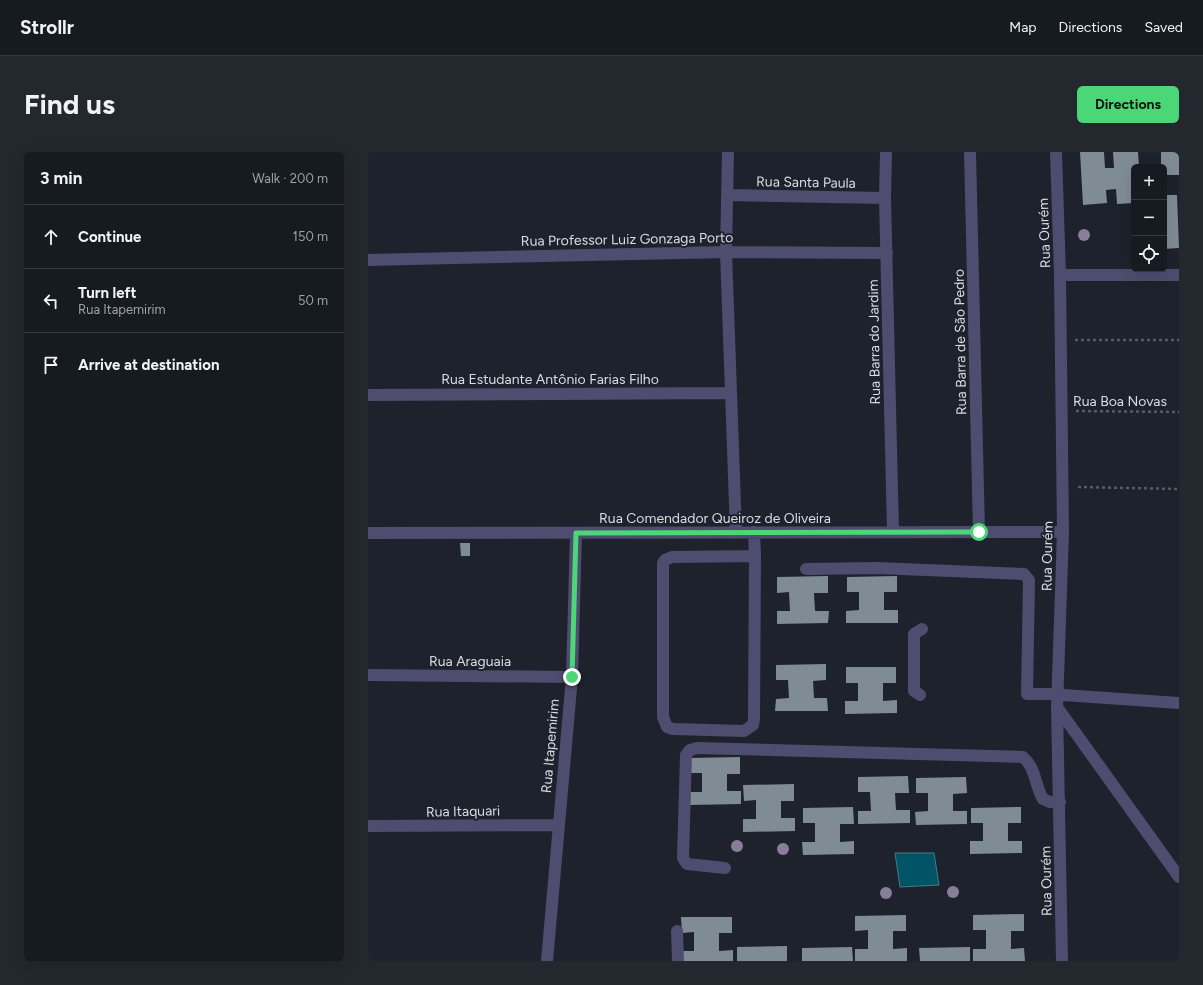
<!DOCTYPE html>
<meta charset="utf-8">
<style>
body{margin:0;font-family:Figtree,sans-serif;background:#23272e;color:#f1f3f6}
.controls{position:absolute;right:12px;top:12px;display:grid;overflow:hidden;border-radius:6px;box-shadow:0 4px 16px #0002}
.controls button{width:36px;height:36px;display:grid;place-items:center;padding:0;border:0;border-bottom:1px solid #35383f;background:#161a21;color:#f1f3f6;font:20px sans-serif}
.stop{position:absolute;width:12px;height:12px;margin:-9px;border:3px solid #4bd677;border-radius:50%;background:#fff}
.stop.end{background:#4bd677;border-color:#fff;box-shadow:0 1px 4px #0008}
.list{margin:0;padding:0;list-style:none}
h2{display:flex;justify-content:space-between;align-items:center;height:52px;margin:0;padding:0 16px;font-size:17px}
h2 small{font-size:13px;font-weight:400;color:#9ea1a5}
.list li{display:grid;grid-template-columns:26px 1fr auto;gap:12px;align-items:center;box-sizing:border-box;height:64px;padding:0 16px;border-top:1px solid #35383f}
.list b{display:block;font-size:15px;white-space:nowrap}
.list p{margin:0;font-size:13px;white-space:nowrap;color:#9ea1a5}
.list em{font-size:13px;font-style:normal;color:#9ea1a5}
.icon{flex:none;width:22px;height:22px;fill:none;stroke:currentColor;stroke-width:2;stroke-linecap:round;stroke-linejoin:round}
.map{position:relative;flex:none;width:811px;height:809px;overflow:hidden;border-radius:6px}
header{display:flex;align-items:center;gap:24px;box-sizing:border-box;height:56px;padding:0 20px;background:#161a21;border-bottom:1px solid #35383f}
header strong{font-size:19px}
nav{display:flex;gap:22px;margin-inline-start:auto;font-size:14px}
.intro{display:flex;align-items:center;justify-content:space-between;box-sizing:border-box;height:96px;padding:0 24px}
h1{margin:0;font-size:28px}
.button{padding:10px 18px;border-radius:6px;background:#4bd677;color:#111;font-size:14px;font-weight:700}
main{display:flex;gap:24px;padding:0 24px}
aside{flex:1;background:#161a21;border-radius:6px;box-shadow:0 4px 16px #0002}
.map>svg:first-child{display:block}
.water{fill:#015466;stroke:#427d8c}
.building{fill:#808c95}
.lines{fill:none;stroke-linecap:round;stroke-linejoin:round}
.path{stroke:#565b64;stroke-width:2.5;stroke-dasharray:3 3;stroke-linecap:butt}
.minor{stroke:#4f4d6f;stroke-width:12}
.tree{fill:#887e9a}
.route{stroke:#4bd677;stroke-width:5}
.labels{text-anchor:middle;stroke-width:4;stroke-linejoin:round;paint-order:stroke}
.street-label{font-size:14px;fill:#d9dce3;stroke:#1d222c}
</style>
<header>
<strong>Strollr</strong>
<nav><a>Map</a><a>Directions</a><a>Saved</a></nav>
</header>
<div class="intro"><h1>Find us</h1><a class="button">Directions</a></div>
<main>
<aside>
<h2>3 min<small>Walk · 200 m</small></h2>
<ul class="list">
<li><svg class="icon" aria-label="ahead" viewBox="0 0 24 24"><path d="M12 20V5M6 11l6-6 6 6"/></svg><div><b>Continue</b></div><em>150 m</em></li>
<li><svg class="icon" aria-label="left" viewBox="0 0 24 24"><path d="M17 20v-9H6M10 6l-5 5 5 5"/></svg><div><b>Turn left</b><p>Rua Itapemirim</p></div><em>50 m</em></li>
<li><svg class="icon" aria-label="arrive" viewBox="0 0 24 24"><path d="M6 21V4h12l-3 4 3 4H6"/></svg><div><b>Arrive at destination</b></div></li>
</ul>
</aside>
<div class="map">
<svg width="811" height="809" viewBox="0 0 811 809">
<rect width="100%" height="100%" fill="#1d222c"/>
<path class="water" d="M527 701H566L571 733 532 735Z"/>
<path class="building" d="M712 0H736L737 16H746L745 0H770L771 15H766V51L749 52 748 37 738 38 739 51 715 53Z
M793 0H811V23H796V15H793Z
M796 43H809L811 96 796 97Z
M92 391H102V404H93Z
M460 424V441H446L447 459H461L460 471 409 472V459H422L421 440 409 441V425Z
M529 424V440H516V458H530V471H478V459L491 458V440H479V425Z
M458 512V528L445 529 446 546H459L460 559H407L408 547 421 546 420 528H408V513Z
M478 515H528V531H515V549L529 548V561L477 562V549H490V531H478Z
M372 605V622H359V639H373V652L321 653V640H334V621H322L321 606Z
M540 624 541 641H527L528 658H542V671L490 672V659H503L502 640H490V625Z
M598 625 599 641 585 642V659H599V672L548 673 547 660 560 659V641H548V626Z
M426 632V649H413V666H427V679L375 680V667H388V648L376 649 375 633Z
M485 655 486 672H472V690L486 689V702L435 703 434 690H447V671H435V656Z
M653 655V671H640V689H654V701L602 702V689H615V671H603V656Z
M656 762V779H643V797L656 796 657 809H605V797H618V778H605V763Z
M538 763V779H525V797L539 796V809H487V797H500V778L487 779V764Z
M313 765H364V781H351V799L365 798V809H313V799H326V780L314 781Z
M419 794V809H369V795Z
M484 795 485 809H434V796Z
M602 795V809H552L551 796Z"/>
<g class="lines">
<path class="path" d="M707 188H811
M708 259 811 260
M710 335 811 337"/>
<path class="minor" d="M360 0 358 100 368 381
M518 0 517 46 525 380
M602 0 611 380
M688 0 692 123 695 380 689 555 694 809
M359 43 517 46
M0 108 358 100 519 101
M692 123H811
M0 243 363 241
M386 380 387 404 386 567 385 573 376 579 305 577 299 575 295 565V411L297 408 304 405 387 404
M0 381 695 380
M438 417 509 416 656 422 661 428 659 542H681L811 551
M0 523 204 525
M552 543 546 539V482L554 477
M689 555 811 725
M0 674 190 673
M357 716 319 712 315 706 318 603 322 598 329 596 655 605C668 616 667 634 675 647L682 650H692
M309 779 310 809
M179 809 204 525 208 381"/>
</g>
<g class="tree">
<circle cx="716" cy="83" r="6"/>
<circle cx="369" cy="694" r="6"/>
<circle cx="415" cy="697" r="6"/>
<circle cx="585" cy="740" r="6"/>
<circle cx="518" cy="741" r="6"/>
</g>
<g class="lines">
<path class="route" d="M204 525 208 381 611 380"/>
</g>
<g class="labels">
<g class="street-label">
<text transform="translate(438 30) rotate(1)" y="5">Rua Santa Paula</text>
<text transform="translate(676 81) rotate(-92)" y="5">Rua Ourém</text>
<text transform="translate(259 87) rotate(-1)" y="5">Rua Professor Luiz Gonzaga Porto</text>
<text transform="translate(506 190) rotate(-91)" y="5">Rua Barra do Jardim</text>
<text transform="translate(592 190) rotate(-91)" y="5">Rua Barra de São Pedro</text>
<text x="182" y="232">Rua Estudante Antônio Farias Filho</text>
<text x="752" y="254">Rua Boa Novas</text>
<text x="347" y="371">Rua Comendador Queiroz de Oliveira</text>
<text transform="translate(679 404) rotate(-89)" y="5">Rua Ourém</text>
<text x="102" y="514">Rua Araguaia</text>
<text transform="translate(182 594) rotate(-85)" y="5">Rua Itapemirim</text>
<text transform="translate(95 659) rotate(-1)" y="5">Rua Itaquari</text>
<text transform="translate(678 729) rotate(-91)" y="5">Rua Ourém</text>
</g>
</g>
</svg>
<div class="controls">
<button>+</button>
<button>−</button>
<button><svg class="icon" aria-label="locate" viewBox="0 0 24 24"><circle cx="12" cy="12" r="6"/><path d="M12 2v4M12 18v4M2 12h4M18 12h4"/></svg></button>
</div>
<div class="stop" style="left:611px;top:380px"></div>
<div class="stop end" style="left:204px;top:525px"></div>
</div>
</main>
